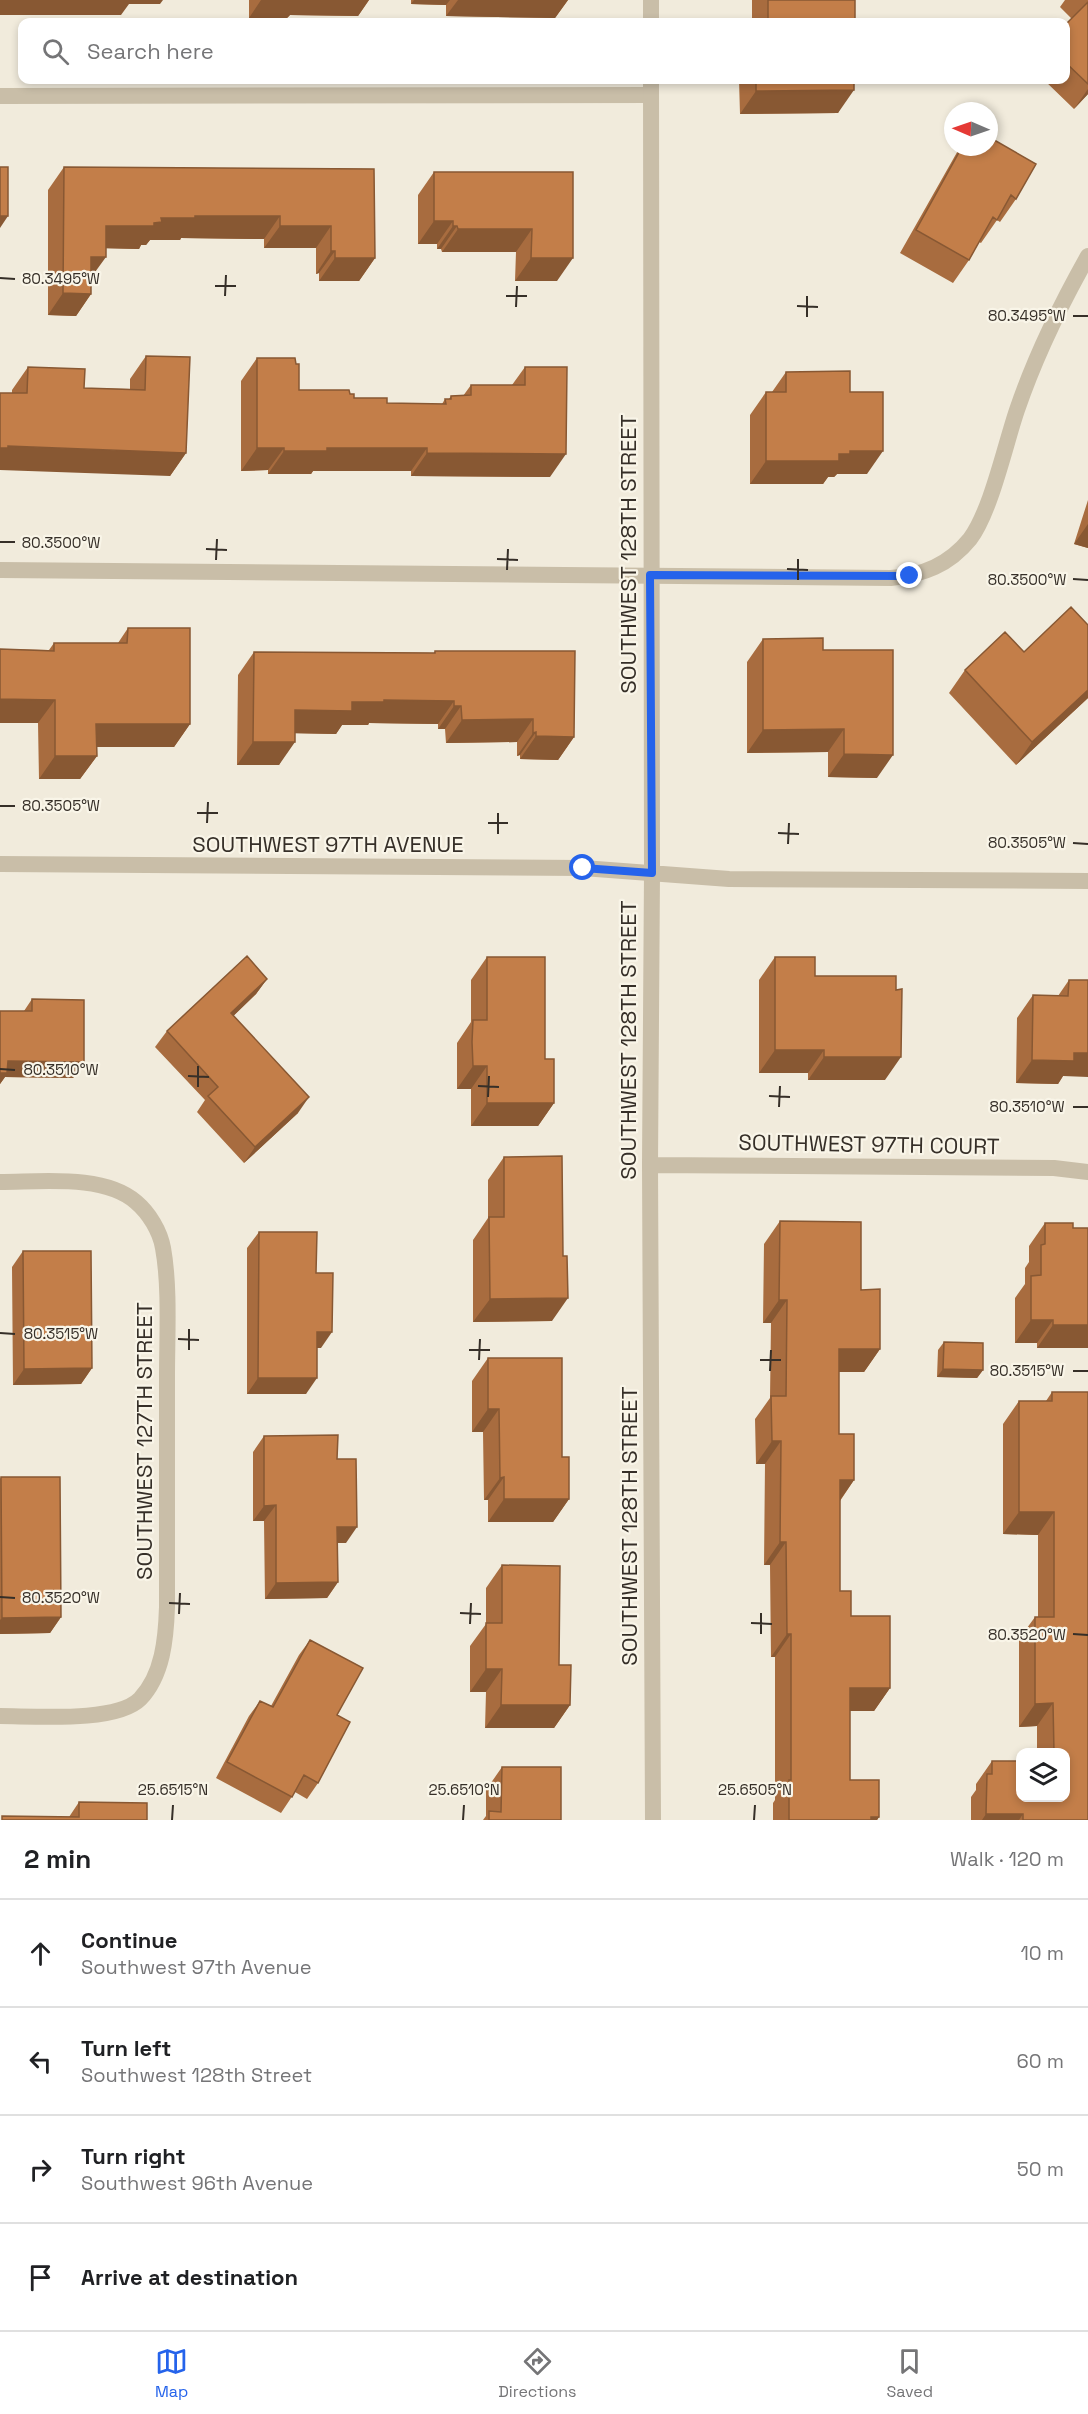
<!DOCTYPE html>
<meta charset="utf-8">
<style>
body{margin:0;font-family:"Space Grotesk",sans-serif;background:#f6f6f6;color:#202124}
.controls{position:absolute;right:18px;bottom:18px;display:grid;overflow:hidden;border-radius:12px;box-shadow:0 3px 9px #0003}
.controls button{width:54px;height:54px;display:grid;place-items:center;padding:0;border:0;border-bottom:2px solid #e0e0e0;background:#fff;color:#202124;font:30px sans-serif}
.compass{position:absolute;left:944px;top:102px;width:54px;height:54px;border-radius:50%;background:#fff;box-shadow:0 3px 9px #0003;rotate:272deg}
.stop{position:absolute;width:18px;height:18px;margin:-14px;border:4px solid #2563eb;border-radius:50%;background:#fff}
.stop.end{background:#2563eb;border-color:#fff;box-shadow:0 2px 6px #0008}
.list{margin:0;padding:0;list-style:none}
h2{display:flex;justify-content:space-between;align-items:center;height:78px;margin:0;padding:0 24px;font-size:26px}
h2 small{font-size:20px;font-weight:400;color:#757577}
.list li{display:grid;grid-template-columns:39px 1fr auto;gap:18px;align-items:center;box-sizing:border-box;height:108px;padding:0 24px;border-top:2px solid #e0e0e0}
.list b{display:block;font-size:22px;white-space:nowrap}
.list p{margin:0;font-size:20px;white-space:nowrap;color:#757577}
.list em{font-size:20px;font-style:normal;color:#757577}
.icon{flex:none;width:33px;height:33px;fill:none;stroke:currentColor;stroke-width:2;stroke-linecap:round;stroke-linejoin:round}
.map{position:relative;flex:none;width:1088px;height:1820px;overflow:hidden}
.search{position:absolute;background:#fff;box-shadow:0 3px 9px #0003;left:18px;right:18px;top:18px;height:66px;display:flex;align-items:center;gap:15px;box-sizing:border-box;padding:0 21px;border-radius:12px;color:#757577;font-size:22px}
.sheet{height:510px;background:#fff}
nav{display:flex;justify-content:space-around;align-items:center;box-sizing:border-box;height:84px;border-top:2px solid #e0e0e0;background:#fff;font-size:16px;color:#757577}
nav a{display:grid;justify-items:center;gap:3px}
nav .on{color:#2563eb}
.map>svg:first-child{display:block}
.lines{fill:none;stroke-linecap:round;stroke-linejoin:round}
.minor{stroke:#c9bea8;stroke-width:16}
.tertiary{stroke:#c9bea8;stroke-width:16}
.wall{fill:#a86c3f}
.shaded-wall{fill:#885833}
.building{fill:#c37e49;stroke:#885833;stroke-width:1.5}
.route{stroke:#2563eb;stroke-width:8}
.ticks{fill:none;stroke:#362f28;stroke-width:2}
.labels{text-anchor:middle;stroke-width:4.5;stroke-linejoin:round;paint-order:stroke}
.street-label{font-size:22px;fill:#362f28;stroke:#f9f5e8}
.ticks-label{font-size:15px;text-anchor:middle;fill:#362f28;stroke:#f9f5e8;stroke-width:4.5;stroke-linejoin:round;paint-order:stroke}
</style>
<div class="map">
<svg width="1088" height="1820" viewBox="0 0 1088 1820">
<rect width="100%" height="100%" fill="#f1ebdc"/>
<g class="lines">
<path class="minor" d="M0 96 651 95
M0 570 891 578C923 575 949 565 970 539 991 511 1005 445 1017 410 1035 357 1061 304 1088 256
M652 873 650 1165 653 1820
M650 1165 1054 1168 1088 1172
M0 1182C41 1182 104 1174 136 1202 149 1213 160 1231 163 1248 170 1286 167 1337 167 1375 167 1453 167 1530 167 1607 166 1638 163 1675 140 1699 116 1723 34 1716 0 1716"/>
<path class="tertiary" d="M651 0V22
M651 80 652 873
M0 864 583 868 729 879 1088 881"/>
</g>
<path class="wall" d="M249 0H369L358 16 290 15 287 18H249Z
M411 0H568L555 18 446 16V5L411 4Z
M752 0H855V22H752Z
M1065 0H1088V94L1074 109 1044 80H1065V25L1072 19 1060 7Z
M739 80H854L838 113 740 114Z
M960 147H989L1016 199 1000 222 997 220 981 243 979 242 969 260 953 283 900 253Z
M64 167 374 169 375 258 359 281H319V273L316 274V248H264V239L181 238 180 240H150L146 245H141L139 249 106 248 91 278V294L76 316 48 315V190Z
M434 172H573L557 281H515L516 252H442L441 249H437V244H418V195Z
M146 356 186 453 170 476 12 393V390L28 367 84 388 130 389V379Z
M257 358 299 390 350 394 354 398 387 403 442 404 445 399H449L451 396H463L471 385H512L525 367 550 477 411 476V471H313L311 474H268V470L241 471V381Z
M786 372 850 392 867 474H837L834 477H828L823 484H750V415L766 392H772Z
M1088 500V548L1074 544Z
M128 628 190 724 174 747H96L97 756 80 779H39L38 723H0V649L49 650 54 643H118Z
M763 639 823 650 877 778 828 777V752L747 753V662Z
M435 651 574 737 558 760 520 759V755L517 756V742L446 743 445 729H438V724L369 723 368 725H342L336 734 295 733 279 765H237L238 675 254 652 434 653Z
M1024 652 1088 698 1016 765 949 693 965 670Z
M487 957 545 1059 554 1103 538 1126H471V1089H457V1043L471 1022V980Z
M775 957 815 976 885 1080H808V1073H759V980Z
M267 979 256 994 233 1016 298 1113 244 1163 197 1112 205 1100 155 1047 167 1031Z
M1069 980 1063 1076 1058 1084 1016 1083 1017 1018 1033 995 1058 996Z
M32 999 84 1062 73 1078 5 1077 0 1084V1011H24Z
M504 1157 552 1321 473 1322V1240L488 1218V1180Z
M780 1221 861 1290 880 1349 864 1372H839V1434L854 1480 840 1501V1591L851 1616 890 1688 874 1711H850V1780L879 1817 877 1820H773V1803L775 1800V1657H771L770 1565H764L765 1464H756L755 1419 770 1398 771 1323H763L764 1244Z
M1045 1223 1073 1228H1088V1348H1037V1343H1015V1298L1025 1284V1268L1029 1262V1246Z
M259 1232 316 1273 321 1348H317L306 1394H247V1248Z
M23 1251 92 1368 81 1384 13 1385 12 1267Z
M944 1342 983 1370 977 1378 937 1377 938 1350Z
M488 1358 562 1457 569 1499 553 1522H488V1500H484L483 1432H472V1381Z
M1052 1392 1088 1820H971V1797L976 1790V1784L992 1761 1020 1797 1065 1752H1037V1726L1019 1727V1639L1035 1617H1038V1535L1003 1534V1424L1019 1401H1046Z
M264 1436 337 1459 346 1543H337L338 1582 327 1598 265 1599 264 1521H253V1452Z
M1 1477 61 1617 50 1633 0 1634V1479Z
M502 1565 559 1665 570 1705 554 1728H485L486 1692H470V1646L486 1624V1588Z
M310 1640 337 1715 318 1783 307 1799 295 1792 281 1813 216 1778 249 1716 260 1701 271 1706 299 1655Z
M502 1767 561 1820H483L486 1816V1790Z
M79 1802 147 1820 69 1817Z"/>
<path class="shaded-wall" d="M0 0H163L160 4H129L121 15H0Z
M261 0H369L358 16 290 15 287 18H249Z
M414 0H450L446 5 411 4Z
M458 0H568L555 18 446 16Z
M1088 89V94L1074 109Z
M854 90 838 113 740 114 756 91Z
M0 216H8L0 228Z
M195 216H280L264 239 181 238 180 240H150L146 245H141L139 249 91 248 106 226 154 223 161 218Z
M434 221H453L437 244H418Z
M280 226H331L316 248H264Z
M453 226H457L441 249H437Z
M458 229H532L516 252H442Z
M331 251H335L319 273 316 274Z
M91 257H106L90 279Z
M335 258H375L359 281H319Z
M531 258H573L557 281H515Z
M63 293 91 294 76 316 48 315Z
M8 446 186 453 170 476 0 470V448Z
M257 448H284L268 470 241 471Z
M327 448H427L411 471H313L311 474H268L284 451Z
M850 451H883L867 474H837L834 477H828L823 484H750L766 461 839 454Z
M427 453 566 454 550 477 411 476Z
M1088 524V548L1074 544Z
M1088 690V698L1016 765 1032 742Z
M0 699 55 700 38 723H0Z
M384 700 454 701 438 724 369 723 368 725H342L336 734 279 733 295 710 352 702Z
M454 706H461L445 729H438Z
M533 719 517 742 446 743 462 720Z
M96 724H190L174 747H80Z
M844 729 828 752 747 753 763 730Z
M536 732 520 755 517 756 533 733Z
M536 736 574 737 558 760 520 759Z
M253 742H295L279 765H237Z
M844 754 893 755 877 778 828 777Z
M55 756H97L80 779H39Z
M267 979 256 994 220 1029 231 1013Z
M775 1050H824L808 1073H759Z
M1074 1053H1088V1077L1063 1076 1058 1084 1016 1083 1032 1060Z
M824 1057H901L885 1080H808Z
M8 1061 84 1062 73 1078 5 1077 0 1084V1072Z
M473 1066H487L471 1089H457Z
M309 1097 298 1113 244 1163 255 1147Z
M487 1103H554L538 1126H471Z
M568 1298 552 1321 473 1322 490 1299Z
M779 1300H787L771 1323H763Z
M1031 1320H1053L1037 1343H1015Z
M1053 1325H1088V1348H1037Z
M317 1332H332L321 1348H306Z
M839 1349H880L864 1372H823Z
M92 1368 81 1384 13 1385 24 1369Z
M943 1369 983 1370 977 1378 937 1377Z
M258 1378H317L306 1394H247Z
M488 1409H499L483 1432H472Z
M772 1441H781L765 1464H756Z
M504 1477 488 1500H484L500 1478Z
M840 1480H854L838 1503Z
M504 1499H569L553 1522H488Z
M276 1505 264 1521H253L264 1506Z
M1019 1512H1054L1038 1535 1003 1534Z
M337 1527H357L346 1543H326Z
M780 1542H786L770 1565H764Z
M338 1582 327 1598 265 1599 276 1583Z
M61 1617 50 1633 0 1634V1620L2 1618Z
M787 1634H791L775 1657H771Z
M486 1669H502L486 1692H470Z
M850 1688H890L874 1711H834Z
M1053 1703 1037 1726 1019 1727 1035 1704Z
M501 1705H570L554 1728H485Z
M986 1814H1023L1019 1820H982Z
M871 1817H879L877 1820H869Z"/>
<path class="building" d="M768 0H855V22H768Z
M1088 2V84L1065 62V25Z
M756 80H854V90L756 91Z
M989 137 1036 164 1016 199 1011 195 997 220 993 217 969 260 916 230 962 147H989Z
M0 167H8V216H0Z
M64 167 374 169 375 258H335V251H331V226H280V216H195V218H161L162 222 154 223V226H106V257H91V294L63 293Z
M434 172H573V258H531L532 229H458L457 226H453V221H434Z
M146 356 190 357 186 453 8 446V448H0V393H27L28 367 85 369 84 388 145 390Z
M257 358H295L296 364H299V390H349L350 394H354V398H387V403L446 404 445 399H451V396L471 395V385H525V367H567L566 454 427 453V448H327V451H284V448H257Z
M850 371V392H883V451H850V454H839V461H766V392H786V372Z
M1071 607 1088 625V690L1032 742 965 670 1005 632 1024 652Z
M128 628H190V724H96L97 756H55V700L0 699V649L54 651V643H127Z
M823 638V650H893V755L844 754V729L763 730V639Z
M435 651H575L574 737 536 736V732L533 733V719L462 720 461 706H454V701L384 700V702H352V711L295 710V742H253L254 652 435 653Z
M247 956 267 979 231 1013 309 1097 255 1147 208 1096 218 1087 167 1031Z
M487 957H545V1059H554V1103H487V1066H473L472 1042 473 1020H487Z
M775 957H815V976H896V990L902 989 901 1057H824V1050H775Z
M1069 980H1088V1053H1074V1061L1032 1060 1033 995 1068 996Z
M32 999 84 1000V1062L8 1061 7 1073H0V1011H32Z
M562 1156 563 1256H567L568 1298 490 1299 489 1217H504V1157Z
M780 1221 861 1222V1290L880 1289V1349H839V1434H854V1480H840V1591H851V1616H890V1688H850V1780H879V1817H871V1820H789V1780H791V1634H787L786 1542H780L781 1441H772L771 1396H786L787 1300H779Z
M1045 1223H1073V1228H1088V1325H1053V1320H1031V1276L1041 1275V1245L1045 1244Z
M259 1232H317L316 1273H333L332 1332H317V1378H258Z
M23 1251H91L92 1368 24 1369Z
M944 1342 983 1343V1370L943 1369Z
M488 1358H562V1457H569V1499H504V1477L500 1478 499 1409H488Z
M1052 1392H1088V1820H1023V1814H986L987 1774H992V1761H1020V1797H1065V1752H1054L1053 1703 1035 1704V1617H1054V1512H1019V1401H1052Z
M338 1435 337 1459H356L357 1527H337L338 1582 276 1583V1505L264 1506V1436Z
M1 1477H60L61 1617 2 1618Z
M502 1565 560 1566 559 1665H571L570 1705H501L502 1669H486V1623H502Z
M310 1640 363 1668 337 1715 350 1722 318 1783 304 1775 292 1797 227 1762 260 1701 273 1707Z
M502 1767H561V1820H489V1811L501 1812Z
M79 1802 147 1803V1820H2V1816L79 1817Z"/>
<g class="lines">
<path class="route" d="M583 868 652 873 650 575 910 576"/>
</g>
<path class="ticks" d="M0 278 15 279M215 286H236M225 296 226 275M506 296H527M797 306 818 307M516 307 517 286M1073 316H1088M807 317V296M0 542H15M206 549 227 550M497 559 518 560M216 560 217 539M787 569 808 570M507 570 508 549M1073 579 1088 580M798 580V559M0 806H15M197 813H218M207 823 208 802M488 823H508M778 833 799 834M498 834V813M1073 843 1088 844M788 844 789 823M0 1069 15 1070M188 1076 209 1077M478 1086 499 1087M198 1087V1066M769 1096 790 1097M488 1097 489 1076M779 1107 780 1086M1073 1107H1088M0 1333 15 1334M178 1339 199 1340M189 1350V1329M469 1350H490M479 1360 480 1339M760 1360H781M770 1371 771 1350M1073 1371H1088M0 1597 15 1598M169 1603 190 1604M460 1613 481 1614M179 1614 180 1593M751 1623 772 1624M470 1624 471 1603M761 1634V1613M1073 1634 1088 1635M172 1820 173 1805M463 1820 464 1805M754 1820 755 1805"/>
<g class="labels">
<g class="street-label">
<text transform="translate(628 554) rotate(-90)" y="8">SOUTHWEST 128TH STREET</text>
<text x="328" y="852">SOUTHWEST 97TH AVENUE</text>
<text transform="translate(628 1040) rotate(-90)" y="8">SOUTHWEST 128TH STREET</text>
<text transform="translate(869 1144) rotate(1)" y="8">SOUTHWEST 97TH COURT</text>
<text transform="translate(144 1441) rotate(-90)" y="8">SOUTHWEST 127TH STREET</text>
<text transform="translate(629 1526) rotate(-90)" y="8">SOUTHWEST 128TH STREET</text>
</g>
</g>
<g class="ticks-label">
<text x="61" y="284">80.3495°W</text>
<text x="1027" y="321">80.3495°W</text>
<text x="61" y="548">80.3500°W</text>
<text x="1027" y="585">80.3500°W</text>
<text x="61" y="811">80.3505°W</text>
<text x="1027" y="848">80.3505°W</text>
<text x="61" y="1075">80.3510°W</text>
<text x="1027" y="1112">80.3510°W</text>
<text x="61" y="1339">80.3515°W</text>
<text x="1027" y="1376">80.3515°W</text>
<text x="61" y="1603">80.3520°W</text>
<text x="1027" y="1640">80.3520°W</text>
<text x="173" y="1795">25.6515°N</text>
<text x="464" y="1795">25.6510°N</text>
<text x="755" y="1795">25.6505°N</text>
</g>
</svg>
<div class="controls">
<button><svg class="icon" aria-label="layers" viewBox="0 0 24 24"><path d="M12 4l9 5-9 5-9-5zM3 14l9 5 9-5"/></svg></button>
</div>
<svg class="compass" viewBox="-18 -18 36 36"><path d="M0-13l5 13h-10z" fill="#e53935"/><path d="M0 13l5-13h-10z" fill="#757577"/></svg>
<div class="stop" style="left:583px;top:868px"></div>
<div class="stop end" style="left:910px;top:576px"></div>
<div class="search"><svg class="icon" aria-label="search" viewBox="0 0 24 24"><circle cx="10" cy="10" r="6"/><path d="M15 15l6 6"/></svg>Search here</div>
</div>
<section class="sheet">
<h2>2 min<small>Walk · 120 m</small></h2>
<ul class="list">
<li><svg class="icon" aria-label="ahead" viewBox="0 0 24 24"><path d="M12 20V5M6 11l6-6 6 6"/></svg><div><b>Continue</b><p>Southwest 97th Avenue</p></div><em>10 m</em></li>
<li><svg class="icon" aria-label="left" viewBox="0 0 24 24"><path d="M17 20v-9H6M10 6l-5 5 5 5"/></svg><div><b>Turn left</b><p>Southwest 128th Street</p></div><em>60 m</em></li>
<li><svg class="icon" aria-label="right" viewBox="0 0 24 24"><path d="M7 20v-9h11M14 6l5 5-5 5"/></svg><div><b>Turn right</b><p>Southwest 96th Avenue</p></div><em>50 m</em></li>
<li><svg class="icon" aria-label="arrive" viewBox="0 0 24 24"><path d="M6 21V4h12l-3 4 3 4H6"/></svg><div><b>Arrive at destination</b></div></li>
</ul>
</section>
<nav>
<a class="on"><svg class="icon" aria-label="map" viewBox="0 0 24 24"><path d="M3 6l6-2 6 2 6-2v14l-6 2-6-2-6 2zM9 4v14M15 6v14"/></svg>Map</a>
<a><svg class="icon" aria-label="directions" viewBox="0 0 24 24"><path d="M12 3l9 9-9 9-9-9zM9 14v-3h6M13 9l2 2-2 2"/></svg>Directions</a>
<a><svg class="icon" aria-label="saved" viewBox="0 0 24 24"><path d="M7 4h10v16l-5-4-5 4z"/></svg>Saved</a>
</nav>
